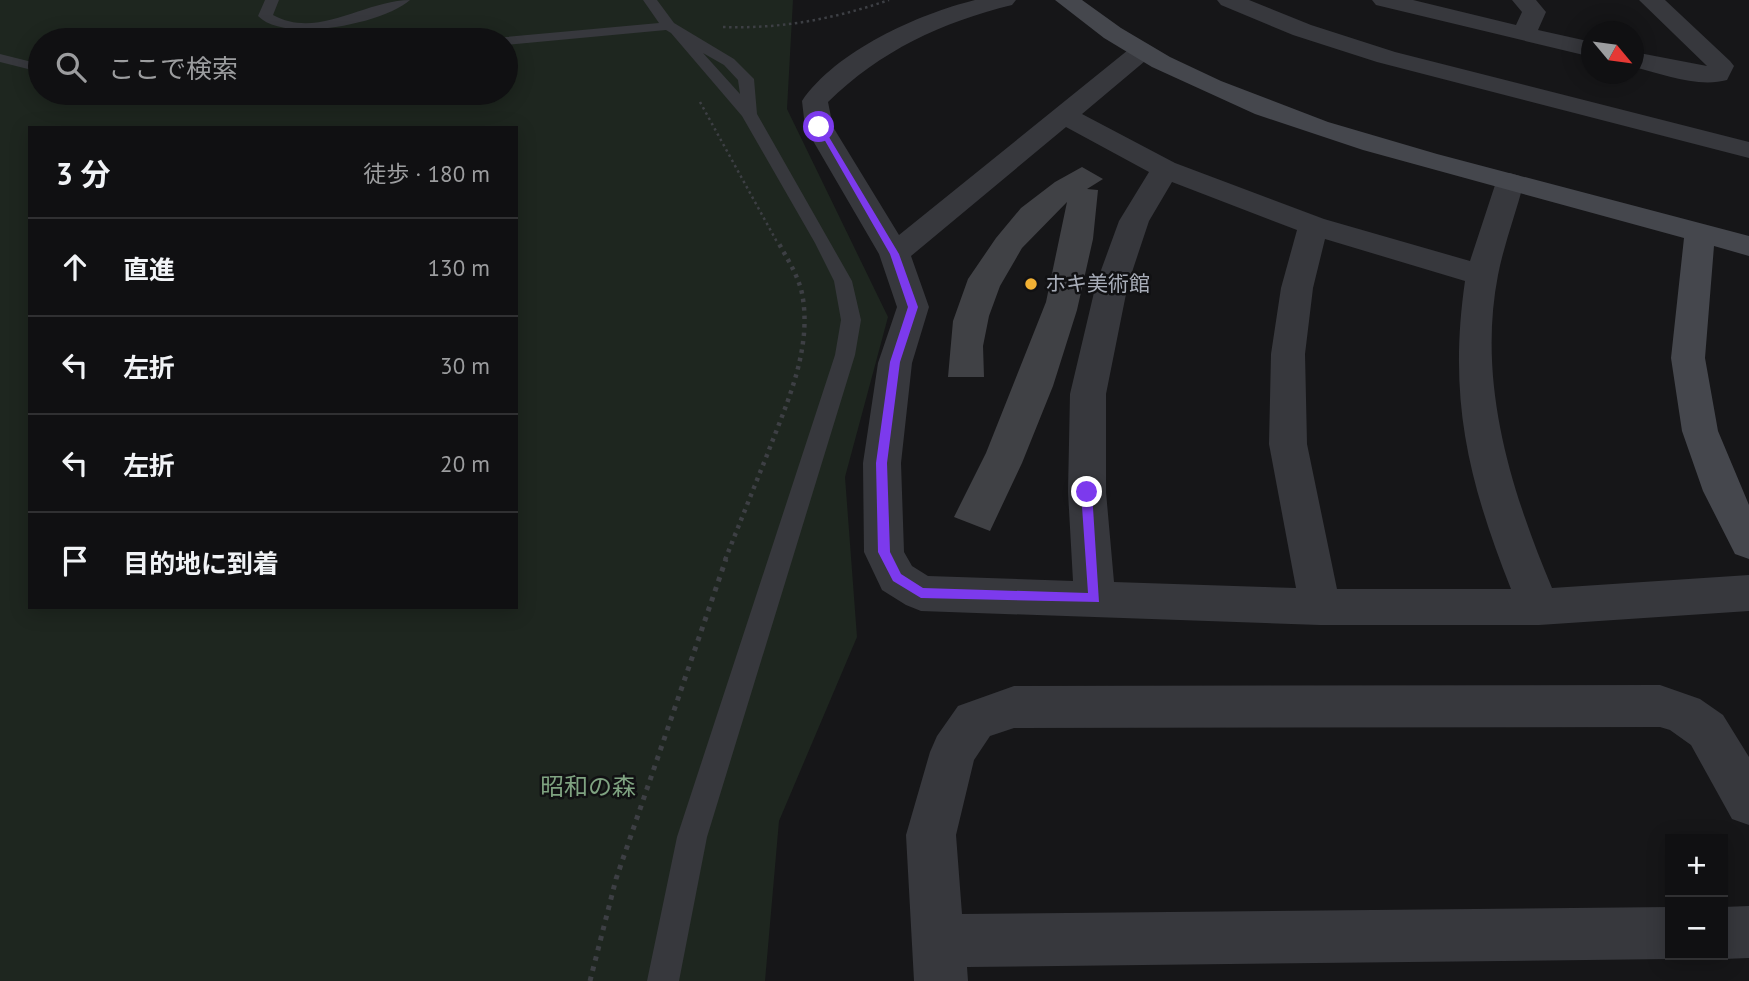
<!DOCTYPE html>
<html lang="ja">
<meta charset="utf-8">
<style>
body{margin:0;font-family:"PT Sans","Noto Sans JP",sans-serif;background:#19191b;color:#f1f3f6}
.controls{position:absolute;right:21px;bottom:21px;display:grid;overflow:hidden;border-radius:0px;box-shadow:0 4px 18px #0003}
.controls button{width:63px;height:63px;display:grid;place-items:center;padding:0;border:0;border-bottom:2px solid #303032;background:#101012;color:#f1f3f6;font:35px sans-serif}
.compass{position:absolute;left:1581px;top:21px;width:63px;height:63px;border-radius:50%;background:#101012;box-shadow:0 4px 18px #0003;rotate:119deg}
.stop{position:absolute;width:21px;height:21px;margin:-16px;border:5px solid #7c3aed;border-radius:50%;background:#fff}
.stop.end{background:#7c3aed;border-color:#fff;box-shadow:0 2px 7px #0008}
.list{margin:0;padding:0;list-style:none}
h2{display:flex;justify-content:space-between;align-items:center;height:91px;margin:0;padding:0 28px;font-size:30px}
h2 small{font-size:23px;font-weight:400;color:#9c9d9f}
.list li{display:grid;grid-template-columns:46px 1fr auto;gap:21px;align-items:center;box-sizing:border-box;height:98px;padding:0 28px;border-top:2px solid #303032}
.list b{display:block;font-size:26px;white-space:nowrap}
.list em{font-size:23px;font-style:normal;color:#9c9d9f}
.icon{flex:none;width:38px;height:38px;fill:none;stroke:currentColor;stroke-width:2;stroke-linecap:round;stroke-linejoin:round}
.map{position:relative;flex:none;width:1749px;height:981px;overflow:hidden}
.search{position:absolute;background:#101012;box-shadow:0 4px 18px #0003;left:28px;top:28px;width:490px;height:77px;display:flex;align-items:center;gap:18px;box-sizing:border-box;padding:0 24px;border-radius:38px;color:#9c9d9f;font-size:26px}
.panel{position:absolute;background:#101012;box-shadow:0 4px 18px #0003;left:28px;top:126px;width:490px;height:483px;border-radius:0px}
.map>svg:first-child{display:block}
.green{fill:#1e261f;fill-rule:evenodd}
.building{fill:#404145}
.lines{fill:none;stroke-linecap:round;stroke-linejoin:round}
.path-far2{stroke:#3d3f44;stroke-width:2.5;stroke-dasharray:2.5 3.5;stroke-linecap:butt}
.path-far1{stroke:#3d3f44;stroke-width:4.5;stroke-dasharray:3.5 5;stroke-linecap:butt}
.path{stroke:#3d3f44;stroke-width:5;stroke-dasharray:4.5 6;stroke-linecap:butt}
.lane{fill:#37383d;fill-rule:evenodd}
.street{fill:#37383d;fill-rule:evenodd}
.secondary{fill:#45474d;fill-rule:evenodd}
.route{fill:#7c3aed}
.poi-dot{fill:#f2b134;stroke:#111113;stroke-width:2.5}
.labels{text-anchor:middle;stroke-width:5;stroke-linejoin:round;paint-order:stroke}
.poi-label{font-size:21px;fill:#a8adb8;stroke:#111113;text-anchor:start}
.near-park-label{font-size:24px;fill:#7fa381;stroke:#111113}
</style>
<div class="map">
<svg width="1749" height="981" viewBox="0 0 1749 981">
<rect width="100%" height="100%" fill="#161618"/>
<path class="green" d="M0 0H793L787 109 888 317 845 477 857 637 779 821 765 981H0ZM40 40H506V93H40ZM30 128H516V607H30Z"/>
<path class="building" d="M1082 167 1103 179 1087 189 1098 190 1093 239 1077 310 1053 386 1022 463 990 531 954 517 986 453 1046 302 1067 202 1022 248 1000 286 989 316 983 346 984 377H948L953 321 968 279 996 238 1021 208 1055 182Z"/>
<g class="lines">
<path class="path-far2" d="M723 27C781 29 834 19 889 0
M700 102 777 242"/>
<path class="path-far1" d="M725 560C739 525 753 490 767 455 786 405 811 353 803 299 800 277 787 259 777 240"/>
<path class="path" d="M590 981 616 879 726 559"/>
<path class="lane" d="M265 0H279L273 15C318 40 365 0 410 0 385 23 285 44 258 16Z
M643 0H657L674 23 734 59 754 79 757 114 852 281 861 320 855 355 707 837 679 981H647L677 837 835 355 841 320 834 281 815 243 742 116 671 33 666 30 506 45V40H499L506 37 659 23ZM703 53 724 65 738 80 740 94Z
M0 54 40 64V72L0 62Z"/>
<path class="street" d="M975 0H1016L1012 5C942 22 880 51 828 102L833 127 899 235 1133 46 1142 44 1151 46 1154 51 1151 56 1082 114 1175 163 1324 219 1470 261 1496 182 1500 176 1510 173 1520 176 1524 182C1516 213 1504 244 1498 275 1477 383 1511 490 1552 588L1749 575V611L1539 625H1320L921 611 906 605 882 590 864 552 863 463 878 363 897 307 879 254 805 127 802 101C836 51 918 14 975 0ZM1066 127 1149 172 1119 221 1096 284 1070 394 1068 492 1073 581 928 576 912 566 904 552 901 463 912 363 929 307 911 256ZM1172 182 1297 230 1281 288 1271 354 1269 444 1296 588 1114 582 1106 492V394L1128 284 1149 221ZM1325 239 1465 281C1448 399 1468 480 1511 589H1337L1307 444 1305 354 1313 288Z
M1217 0H1249L1311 25 1395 52 1749 142V158L1377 62 1293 35 1221 5Z
M1372 0H1413L1516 25 1522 12 1512 0H1536L1546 12 1538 30 1592 42V57L1376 5Z
M1639 0H1665L1730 61 1734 66 1727 80C1698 88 1662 74 1634 67V52L1707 66Z
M1660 685 1700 699 1723 715 1749 757V825L1732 819 1691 745 1670 730 1660 727 1014 728 990 736 974 760 956 835 962 914 1670 907V955H1681L1670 959 967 967 968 981H914L906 835 930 752 937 736 958 706 1014 686Z
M1749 906V958L1723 959 1712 955H1723V907Z"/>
<path class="secondary" d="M1055 0H1082L1121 28 1170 57 1221 81 1328 122 1437 154 1749 236V256L1714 246 1705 358 1718 431 1749 505V559L1735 554 1703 491 1682 431 1671 358 1684 238 1363 150 1255 114 1152 67 1104 38Z"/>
</g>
<path class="route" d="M816 125 823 127 899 254 918 307 900 362 887 463 890 552 901 574 923 588 1088 593 1081 492 1087 487 1092 492 1099 602 921 598 893 581 878 552 876 463 890 362 908 307 890 254Z"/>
<circle class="poi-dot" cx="1031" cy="284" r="7"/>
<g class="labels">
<g class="poi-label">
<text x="1045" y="291">ホキ美術館</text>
</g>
<g class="near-park-label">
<text x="588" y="795">昭和の森</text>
</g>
</g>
</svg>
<div class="controls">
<button>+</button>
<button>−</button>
</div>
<svg class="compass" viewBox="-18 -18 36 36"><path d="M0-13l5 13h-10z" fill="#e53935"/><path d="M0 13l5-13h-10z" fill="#9c9d9f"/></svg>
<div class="stop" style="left:819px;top:127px"></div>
<div class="stop end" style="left:1087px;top:492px"></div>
<div class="search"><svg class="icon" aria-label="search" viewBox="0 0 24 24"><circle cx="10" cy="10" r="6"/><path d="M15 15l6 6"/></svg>ここで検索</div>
<section class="panel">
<h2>3 分<small>徒歩 · 180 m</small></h2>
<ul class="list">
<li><svg class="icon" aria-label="ahead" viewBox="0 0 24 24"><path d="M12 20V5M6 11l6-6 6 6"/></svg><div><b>直進</b></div><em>130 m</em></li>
<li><svg class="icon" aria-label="left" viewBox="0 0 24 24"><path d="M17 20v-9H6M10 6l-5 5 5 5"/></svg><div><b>左折</b></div><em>30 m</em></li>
<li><svg class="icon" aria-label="left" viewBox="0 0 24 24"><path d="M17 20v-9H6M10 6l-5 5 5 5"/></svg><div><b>左折</b></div><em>20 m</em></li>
<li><svg class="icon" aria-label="arrive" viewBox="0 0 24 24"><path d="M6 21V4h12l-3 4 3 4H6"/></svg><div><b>目的地に到着</b></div></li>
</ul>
</section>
</div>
